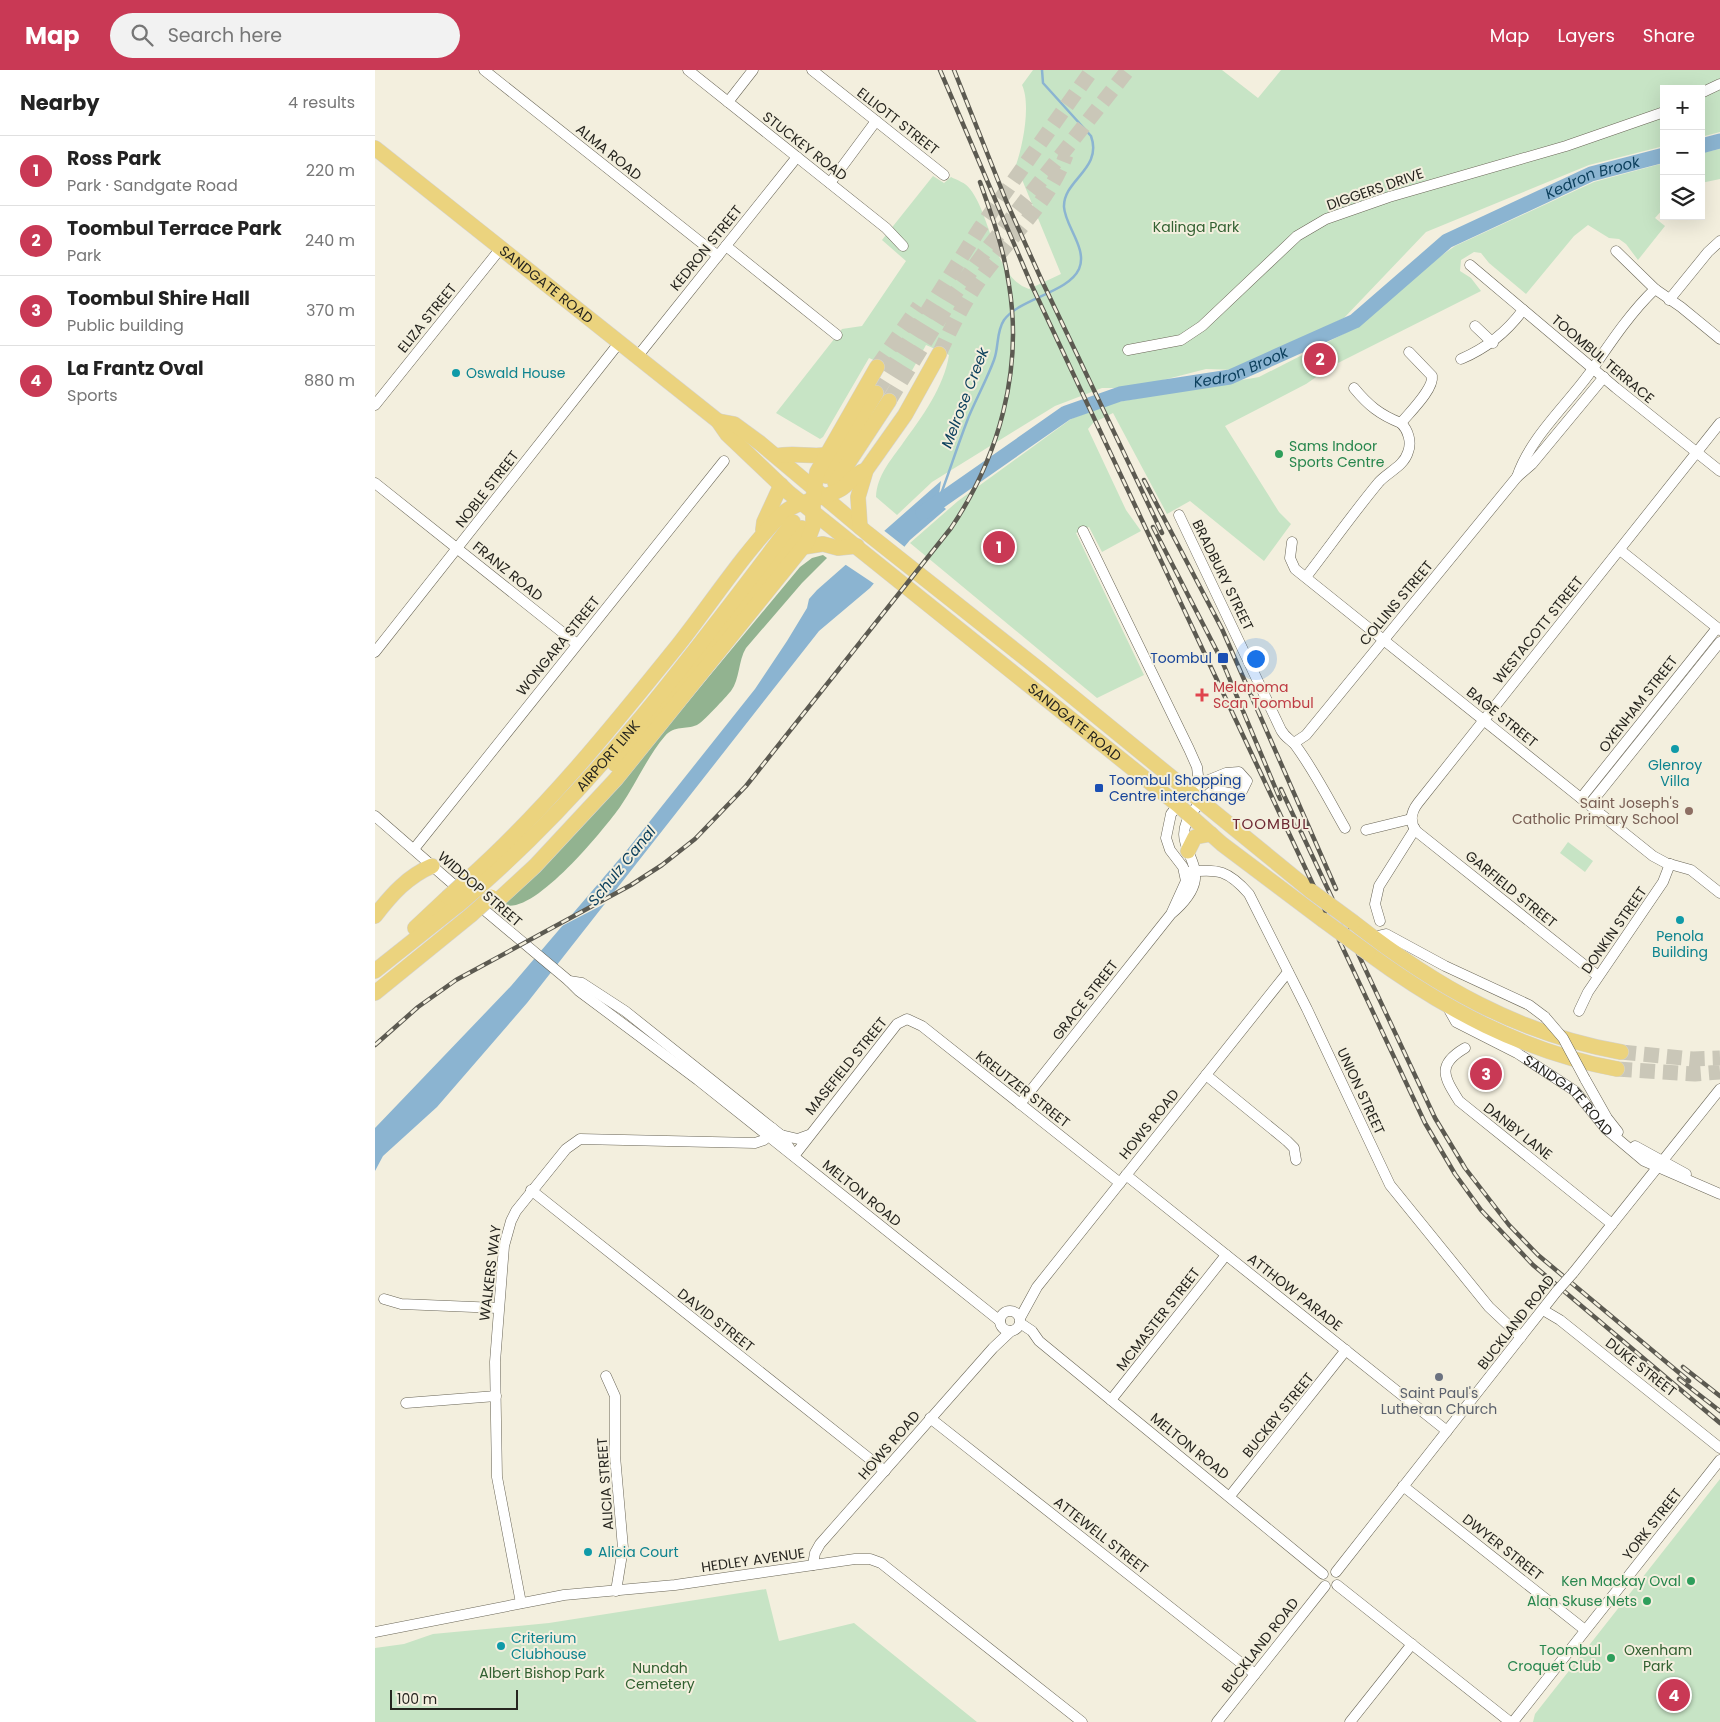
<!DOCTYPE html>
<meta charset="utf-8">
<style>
body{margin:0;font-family:Poppins,sans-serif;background:#f2f2f2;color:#222}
.controls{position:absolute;right:15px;top:15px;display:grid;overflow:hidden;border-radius:0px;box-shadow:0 5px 20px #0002}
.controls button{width:45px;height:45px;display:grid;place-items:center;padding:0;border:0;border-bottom:1px solid #e0e0e0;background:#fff;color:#222;font:25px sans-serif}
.scale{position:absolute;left:15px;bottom:12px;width:128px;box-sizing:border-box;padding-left:5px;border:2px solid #26251f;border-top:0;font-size:14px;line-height:18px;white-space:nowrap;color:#26251f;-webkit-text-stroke:4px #f3efde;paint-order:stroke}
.you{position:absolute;left:880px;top:588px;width:18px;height:18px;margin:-12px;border:4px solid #fff;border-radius:50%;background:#1a73e8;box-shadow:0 0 0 8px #1a73e833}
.badge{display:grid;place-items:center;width:32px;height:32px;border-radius:50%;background:#c93955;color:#fff;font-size:16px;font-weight:700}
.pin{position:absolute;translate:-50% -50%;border:2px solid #fff;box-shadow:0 1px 5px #0006}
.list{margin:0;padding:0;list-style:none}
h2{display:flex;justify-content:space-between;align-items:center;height:65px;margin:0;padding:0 20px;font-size:21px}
h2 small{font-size:16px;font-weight:400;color:#767676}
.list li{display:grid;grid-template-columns:32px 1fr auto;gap:15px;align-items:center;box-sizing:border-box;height:70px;padding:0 20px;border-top:1px solid #e0e0e0}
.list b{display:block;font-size:19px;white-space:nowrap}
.list p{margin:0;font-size:16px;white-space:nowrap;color:#767676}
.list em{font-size:16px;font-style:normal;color:#767676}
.icon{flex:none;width:28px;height:28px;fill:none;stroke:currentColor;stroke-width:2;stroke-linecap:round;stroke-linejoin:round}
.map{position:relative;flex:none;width:1345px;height:1652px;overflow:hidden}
header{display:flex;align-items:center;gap:30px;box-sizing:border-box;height:70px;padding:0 25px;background:#c93955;color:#fff}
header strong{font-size:24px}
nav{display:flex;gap:28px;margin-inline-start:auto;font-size:18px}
.search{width:350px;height:45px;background:#f2f2f2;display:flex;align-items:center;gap:12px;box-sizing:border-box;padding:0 18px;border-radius:28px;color:#767676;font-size:19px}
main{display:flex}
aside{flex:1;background:#fff}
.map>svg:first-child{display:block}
.green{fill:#c7e4c5}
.forest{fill:#92b390}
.water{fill:#8bb4d1}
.pier{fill:#f3efde}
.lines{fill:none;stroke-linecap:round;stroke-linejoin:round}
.stream{stroke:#8bb4d1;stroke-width:2.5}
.river{stroke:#8bb4d1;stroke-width:15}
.highway-tunnel{stroke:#cac7b8;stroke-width:15;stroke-dasharray:15 8;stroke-linecap:butt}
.minor-casing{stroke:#696556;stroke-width:11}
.highway-casing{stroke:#d4d3d2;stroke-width:16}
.minor{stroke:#fff;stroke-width:10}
.highway{stroke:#ebd37e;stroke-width:15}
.rail-casing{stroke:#5c5a51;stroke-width:4.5}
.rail{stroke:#f3efde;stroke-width:2.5;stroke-dasharray:8;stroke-linecap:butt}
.minor-bridge-casing{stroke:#696556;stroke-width:11;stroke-linecap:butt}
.highway-bridge-casing{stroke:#d4d3d2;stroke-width:16;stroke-linecap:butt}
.minor-bridge{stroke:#fff;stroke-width:10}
.highway-bridge{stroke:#ebd37e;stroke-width:15}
.culture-dot{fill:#0f9aa8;stroke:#f3efde;stroke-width:2}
.leisure-dot{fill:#2e9e5b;stroke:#f3efde;stroke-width:2}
.transit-dot{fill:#1a4fb4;stroke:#f3efde;stroke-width:2}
.health-dot{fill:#e0444e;stroke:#f3efde;stroke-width:2}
.education-dot{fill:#8d6e63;stroke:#f3efde;stroke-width:2}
.worship-dot{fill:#6b7280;stroke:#f3efde;stroke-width:2}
.labels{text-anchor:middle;stroke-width:4;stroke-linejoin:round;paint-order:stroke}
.street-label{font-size:14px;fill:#26251f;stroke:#f3efde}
.park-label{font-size:14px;fill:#326031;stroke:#f3efde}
.culture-label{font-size:14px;fill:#0d838f;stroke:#f3efde;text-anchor:start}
.leisure-label{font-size:14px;fill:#27864d;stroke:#f3efde;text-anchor:end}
.transit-label{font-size:14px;fill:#164399;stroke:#f3efde;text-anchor:end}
.health-label{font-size:14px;fill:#be3a42;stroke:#f3efde;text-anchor:start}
.education-label{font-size:14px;fill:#785e54;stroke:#f3efde;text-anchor:end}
.worship-label{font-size:14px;fill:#5b616d;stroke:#f3efde}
.water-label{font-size:15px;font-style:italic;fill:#0d405d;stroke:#f3efde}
.neighbourhood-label{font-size:15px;letter-spacing:1px;fill:#6d2732;stroke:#f3efde}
</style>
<header>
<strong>Map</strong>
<div class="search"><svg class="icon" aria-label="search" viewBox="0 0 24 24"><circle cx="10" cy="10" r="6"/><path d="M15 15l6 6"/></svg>Search here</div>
<nav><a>Map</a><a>Layers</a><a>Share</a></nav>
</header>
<main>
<aside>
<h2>Nearby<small>4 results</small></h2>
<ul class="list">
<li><span class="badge">1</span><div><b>Ross Park</b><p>Park · Sandgate Road</p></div><em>220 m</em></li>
<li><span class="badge">2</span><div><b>Toombul Terrace Park</b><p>Park</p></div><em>240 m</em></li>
<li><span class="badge">3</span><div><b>Toombul Shire Hall</b><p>Public building</p></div><em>370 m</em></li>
<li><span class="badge">4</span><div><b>La Frantz Oval</b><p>Sports</p></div><em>880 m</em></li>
</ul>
</aside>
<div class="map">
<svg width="1345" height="1652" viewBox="0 0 1345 1652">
<rect width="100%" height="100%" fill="#f3efde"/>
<path class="green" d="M658 0H847L883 28 906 0H1345V62L1326 67V19H1289V76L1214 95 1051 162 969 248 861 300 831 299 757 318H727L680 336 557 412 522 445 501 427C502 405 516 390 528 373 547 347 569 317 574 285L551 275 534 306 494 288 448 367 445 369 401 343 467 259 487 256 531 191 507 170 558 106 569 113 576 107C582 110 591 113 595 119 616 145 619 208 654 219L686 204 641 95C648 75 656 34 647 15Z
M1345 79V109L1326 113V83Z
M1289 93V138L1280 148 1290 156 1263 190 1251 174 1244 169 1234 168 1213 155 1199 166 1151 224 1114 193 1106 183 1099 182 1086 190 1085 201 1096 208 1106 221 959 295 931 314 850 356 904 442 916 454 889 491 815 431 792 444 738 343 718 353 713 359 751 440 766 461 727 482 714 457 701 463 769 605 722 628 535 473 583 431 696 349 737 333 884 307 982 257 1050 197 1080 176 1219 112Z
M1193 772 1218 791 1210 802 1185 783Z
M1345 1409V1652H1158L1160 1644Z
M391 1519 404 1571 479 1553 602 1652H0V1578L29 1574 58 1564 174 1553Z"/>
<path class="forest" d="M448 485 452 488 427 513 371 578C363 591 365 609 356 621 351 627 327 653 322 655 310 660 300 655 290 666 272 687 261 714 245 737 230 758 156 850 127 834L258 698 425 497 437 488Z"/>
<path class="water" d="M566 411 563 432 571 439 535 470 495 518 444 561 152 933 62 1037 8 1086 0 1101V1058L136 916 252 780 380 619 412 571 432 538 434 529 442 520Z"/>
<path class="pier" d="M507 459 531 478 501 515 468 493Z
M246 819 237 830 181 859 191 848Z"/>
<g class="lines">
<path class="stream" d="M563 432C574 403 583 374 594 346 602 327 612 309 619 290 624 277 621 262 629 250 645 228 693 223 704 199 713 179 690 156 689 137 688 110 728 99 716 66L668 13 667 0"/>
<g class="river">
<path d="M1326 76 1345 71"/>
<path id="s1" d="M548 443 691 343 745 324 855 307 980 251 1072 171 1216 104 1289 85"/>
</g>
<path class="highway-tunnel" d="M564 284C579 252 595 220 618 192 645 157 676 127 691 85
M502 297 544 236
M501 323 605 158 717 0
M514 331 577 228 609 183 753 0
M1246 982 1318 989 1345 988
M1242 999 1320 1004 1345 1002"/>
<defs>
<g id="minor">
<path d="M109 0 343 186"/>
<path d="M313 0 511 158 528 176"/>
<path d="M437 0 569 105"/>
<path d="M1326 23 1345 14"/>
<path d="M353 32 378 0"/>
<path d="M455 113 501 51"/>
<path d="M351 176 462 265"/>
<path d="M1241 181 1280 219 1306 237 1345 269"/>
<path d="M1095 195 1241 318 1345 401"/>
<path d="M1294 230 1333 182 1345 171"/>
<path d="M1100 256 1118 273"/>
<path d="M753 280 806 270 827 256 922 166 951 149 1014 127 1191 76 1289 42"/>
<path d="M262 287 422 87"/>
<path d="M1086 289C1112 278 1131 263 1148 240"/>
<path d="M979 318C993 335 1005 345 1026 353 1035 342 1059 319 1057 306L1034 282"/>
<path d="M0 335 126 178"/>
<path d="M1142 407C1155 368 1190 337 1214 304 1234 275 1254 244 1280 219"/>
<path d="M0 413 202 574"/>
<path d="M804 445 906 660C911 669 917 670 921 676 940 702 954 730 970 758"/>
<path d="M708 461 814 679 822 697 824 714"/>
<path d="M917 472 915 488 920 499 1278 786 1291 793 1316 800 1345 823"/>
<path d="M1245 480 1345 560"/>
<path d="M931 507C955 476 979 442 1004 412 1013 402 1029 396 1033 382 1037 372 1033 360 1026 353"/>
<path d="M0 582 244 273"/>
<path d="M919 673 931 665 1142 407 1157 394 1229 307"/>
<path d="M1206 728 1342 558"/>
<path d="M1215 734 1345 572"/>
<path d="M0 746 86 821"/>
<path d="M991 760 1036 749"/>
<path d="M39 779 349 391"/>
<path d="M814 802C843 798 854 801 874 824L932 939 1015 1115 1114 1237 1146 1267"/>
<path d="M101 833 194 911 204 921 323 1010 625 1251"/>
<path d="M1005 851 1000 834 1004 816 1040 759"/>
<path d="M998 867 1011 864 1070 896 1154 935 1170 947"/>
<path d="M1223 906 1041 761C1034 751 1036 742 1043 733L1345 353"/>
<path d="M194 911 207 913 250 941 397 1058 406 1065 417 1082"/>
<path id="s2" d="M1072 936 1081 952 1142 983 1200 1021 1231 1059 1269 1091 1345 1124"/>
<path d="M1204 941 1213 922 1288 812 1295 794"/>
<path d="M1090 978C1061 995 1069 1007 1084 1031L1237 1154"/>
<path d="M831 1005 912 1071 919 1078 921 1090"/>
<path d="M1210 1009 1232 1048 1243 1062"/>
<path d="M645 1034 796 844C854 795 785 782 819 740 825 733 831 725 839 720L859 724 867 721 872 711 864 702 851 703 824 714 814 721 796 744 791 768 795 780 808 797 811 811 796 844"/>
<path d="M406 1065 423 1069 434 1065"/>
<path d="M1260 1076 1311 1104"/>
<path d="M419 1086 522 954 532 949 547 956 745 1113"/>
<path d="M751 1105 1072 1361"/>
<path d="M156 1120 510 1401"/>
<path d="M1198 1203 1345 1019"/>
<path d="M9 1229 26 1234 123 1238"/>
<path d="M1168 1240 1185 1250 1345 1378"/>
<circle cx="635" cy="1251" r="10"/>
<path d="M645 1248 662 1217 913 902"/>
<path d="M645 1253 657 1261 664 1271 948 1504"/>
<path d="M231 1306 240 1326V1386L248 1478 241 1521"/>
<path d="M736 1330 851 1185"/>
<path d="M31 1333 121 1326"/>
<path d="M555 1348 880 1604"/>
<path d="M1028 1416 1210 1560"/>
<path d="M855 1426 971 1280"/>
<path d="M438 1495 440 1483 445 1474 618 1278 636 1261"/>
<path d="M961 1502 1182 1221"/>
<path d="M962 1515 1135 1652"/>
<path d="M146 1533 122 1407 120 1292 129 1176 136 1151 141 1141 191 1079 205 1069 380 1073 389 1070 397 1058"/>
<path d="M0 1562 189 1525 300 1515 480 1489H495L506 1493 707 1652"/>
<path d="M842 1652 950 1516"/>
<path d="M975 1652 1037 1574"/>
<path d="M1138 1652 1345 1390"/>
</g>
<g id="highway">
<path id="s3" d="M0 78 343 351 352 364 413 422 803 735 847 774 948 850"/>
<path d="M343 351 359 354 385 373 492 463 665 600 936 821"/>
<path d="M401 386C418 382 433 387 450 385"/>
<path d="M451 406 501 323"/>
<path d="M460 413 514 331"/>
<path d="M485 457 483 427 491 400 530 345 564 284"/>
<path d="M388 460 389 452 406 415"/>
<path d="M428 477 448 474 463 478 482 476"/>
<path d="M240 694 427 458"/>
<path d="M813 781 820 767 836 764"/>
<path d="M94 808C172 738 238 656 304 574 337 532 368 484 405 446 422 429 446 431 466 419 476 413 479 403 491 400"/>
<path id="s4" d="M104 817C225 711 322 579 418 452"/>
<path d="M121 832 160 796 241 709 432 472 438 456V429L442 402 502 297"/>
<path d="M0 846C16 825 33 806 57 796"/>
<path d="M978 852C1060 916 1143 964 1246 982"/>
<path d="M40 858 73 827"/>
<path d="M993 883C1069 939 1149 982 1242 999"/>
<path d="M0 901 83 835"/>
<path d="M0 923 96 845"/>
</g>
</defs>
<use href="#minor" class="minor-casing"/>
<use href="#highway" class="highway-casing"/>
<use href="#minor" class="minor"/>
<use href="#highway" class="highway"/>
<defs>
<path id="rail" d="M565 0 657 216 1050 1053 1080 1104 1106 1140 1158 1195 1345 1353
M579 0 632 133 667 211 787 463
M769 410 847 559 961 819
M778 457 847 591 905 729
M906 719 1060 1048 1090 1098 1134 1155 1163 1185 1314 1311
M0 975 43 937 81 910 256 815 287 795 320 769 371 716 576 458C624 387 648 300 634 215 629 179 617 146 605 112
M1308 1297 1345 1326
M1304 1309 1345 1341"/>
</defs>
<use href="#rail" class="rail-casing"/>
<use href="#rail" class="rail"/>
<defs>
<path id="minor-bridge" d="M1170 947 1188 968 1210 1009
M1182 1221 1198 1203"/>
<path id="highway-bridge" d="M936 821 978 852
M73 827 94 808
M83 835 104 817
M96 845 116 827
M948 850 993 883"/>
</defs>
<use href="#minor-bridge" class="minor-bridge-casing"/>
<use href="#highway-bridge" class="highway-bridge-casing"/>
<use href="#minor-bridge" class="minor-bridge"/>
<use href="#highway-bridge" class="highway-bridge"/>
</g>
<g class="culture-dot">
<circle cx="81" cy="303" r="5"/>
<circle cx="1300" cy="679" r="5"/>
<circle cx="1305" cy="850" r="5"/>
<circle cx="213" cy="1482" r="5"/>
<circle cx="126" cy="1576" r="5"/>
</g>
<g class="leisure-dot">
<circle cx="904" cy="384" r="5"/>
<circle cx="1316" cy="1511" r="5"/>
<circle cx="1272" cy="1531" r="5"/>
<circle cx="1236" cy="1588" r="5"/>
</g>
<g class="transit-dot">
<rect x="842" y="582" width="12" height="12" rx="2.5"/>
<rect x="719" y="713" width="10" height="10" rx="2.5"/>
</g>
<path class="health-dot" d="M824.5 617.5h5v5h5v5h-5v5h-5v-5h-5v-5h5z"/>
<circle class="education-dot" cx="1314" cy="741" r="5"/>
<circle class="worship-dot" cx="1064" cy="1307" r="5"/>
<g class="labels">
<g class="street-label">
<text transform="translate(523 51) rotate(38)" y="5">ELLIOTT STREET</text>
<text transform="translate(430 76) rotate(38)" y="5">STUCKEY ROAD</text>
<text transform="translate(234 82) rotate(39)" y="5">ALMA ROAD</text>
<text transform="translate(1000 119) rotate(-19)" y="5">DIGGERS DRIVE</text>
<text transform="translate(331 178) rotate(-51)" y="5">KEDRON STREET</text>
<text dy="5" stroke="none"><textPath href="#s3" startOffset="219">SANDGATE ROAD</textPath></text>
<text transform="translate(52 248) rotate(-51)" y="5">ELIZA STREET</text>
<text transform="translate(1228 289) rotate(40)" y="5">TOOMBUL TERRACE</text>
<text transform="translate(112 419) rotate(-52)" y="5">NOBLE STREET</text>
<text transform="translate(133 501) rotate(39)" y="5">FRANZ ROAD</text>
<text transform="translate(848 505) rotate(64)" y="5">BRADBURY STREET</text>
<text transform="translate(1021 533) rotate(-50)" y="5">COLLINS STREET</text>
<text transform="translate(1163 560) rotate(-51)" y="5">WESTACOTT STREET</text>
<text transform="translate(183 576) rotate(-51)" y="5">WONGARA STREET</text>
<text transform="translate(1263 634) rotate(-52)" y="5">OXENHAM STREET</text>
<text transform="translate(1127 647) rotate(39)" y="5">BAGE STREET</text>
<text dy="5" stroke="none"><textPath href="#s3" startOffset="906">SANDGATE ROAD</textPath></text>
<text dy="5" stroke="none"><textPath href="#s4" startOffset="184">AIRPORT LINK</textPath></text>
<text transform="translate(105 819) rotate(41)" y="5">WIDDOP STREET</text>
<text transform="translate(1136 819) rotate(39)" y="5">GARFIELD STREET</text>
<text transform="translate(1239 860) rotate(-55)" y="5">DONKIN STREET</text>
<text transform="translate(710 930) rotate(-52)" y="5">GRACE STREET</text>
<text transform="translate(471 996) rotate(-51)" y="5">MASEFIELD STREET</text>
<text transform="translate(648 1019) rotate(38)" y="5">KREUTZER STREET</text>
<text transform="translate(986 1021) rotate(65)" y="5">UNION STREET</text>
<text dy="5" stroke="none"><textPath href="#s2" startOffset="154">SANDGATE ROAD</textPath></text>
<text transform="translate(774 1054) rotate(-51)" y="5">HOWS ROAD</text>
<text transform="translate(1143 1061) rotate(38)" y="5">DANBY LANE</text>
<text transform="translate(487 1123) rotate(39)" y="5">MELTON ROAD</text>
<text transform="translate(115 1203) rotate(-83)" y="5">WALKERS WAY</text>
<text transform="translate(920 1222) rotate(38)" y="5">ATTHOW PARADE</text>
<text transform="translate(783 1249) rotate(-52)" y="5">MCMASTER STREET</text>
<text transform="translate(341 1250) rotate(38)" y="5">DAVID STREET</text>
<text transform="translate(1141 1252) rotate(-52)" y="5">BUCKLAND ROAD</text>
<text transform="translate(1266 1297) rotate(38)" y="5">DUKE STREET</text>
<text transform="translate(903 1345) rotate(-51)" y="5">BUCKBY STREET</text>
<text transform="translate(514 1375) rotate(-49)" y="5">HOWS ROAD</text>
<text transform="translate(815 1376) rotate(39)" y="5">MELTON ROAD</text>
<text transform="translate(230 1414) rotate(-94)" y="5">ALICIA STREET</text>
<text transform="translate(1277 1454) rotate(-52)" y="5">YORK STREET</text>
<text transform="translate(726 1465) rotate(38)" y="5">ATTEWELL STREET</text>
<text transform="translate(1128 1477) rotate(38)" y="5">DWYER STREET</text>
<text transform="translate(378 1490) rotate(-8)" y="5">HEDLEY AVENUE</text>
<text transform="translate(885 1575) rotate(-52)" y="5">BUCKLAND ROAD</text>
</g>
<g class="park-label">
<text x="821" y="162">Kalinga Park</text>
<text x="1283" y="1585">Oxenham<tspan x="1283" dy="16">Park</tspan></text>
<text x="285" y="1603">Nundah<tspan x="285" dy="16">Cemetery</tspan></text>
<text x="167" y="1608">Albert Bishop Park</text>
</g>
<g class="culture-label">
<text x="91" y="308">Oswald House</text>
<text x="1300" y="700" text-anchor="middle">Glenroy<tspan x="1300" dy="16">Villa</tspan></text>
<text x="1305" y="871" text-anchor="middle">Penola<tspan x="1305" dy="16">Building</tspan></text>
<text x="223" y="1487">Alicia Court</text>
<text x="136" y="1573">Criterium<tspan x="136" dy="16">Clubhouse</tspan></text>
</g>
<g class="leisure-label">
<text x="914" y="381" text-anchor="start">Sams Indoor<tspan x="914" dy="16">Sports Centre</tspan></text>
<text x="1306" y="1516">Ken Mackay Oval</text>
<text x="1262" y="1536">Alan Skuse Nets</text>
<text x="1226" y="1585">Toombul<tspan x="1226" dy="16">Croquet Club</tspan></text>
</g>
<g class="transit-label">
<text x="837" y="593">Toombul</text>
<text x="734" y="715" text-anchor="start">Toombul Shopping<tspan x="734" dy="16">Centre interchange</tspan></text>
</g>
<g class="health-label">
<text x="838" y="622">Melanoma<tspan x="838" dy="16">Scan Toombul</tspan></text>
</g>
<g class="education-label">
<text x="1304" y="738">Saint Joseph's<tspan x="1304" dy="16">Catholic Primary School</tspan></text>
</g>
<g class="worship-label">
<text x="1064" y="1328">Saint Paul's<tspan x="1064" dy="16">Lutheran Church</tspan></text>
</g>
<g class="water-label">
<text dy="5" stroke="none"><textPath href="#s1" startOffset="761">Kedron Brook</textPath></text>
<text dy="5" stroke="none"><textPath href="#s1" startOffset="356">Kedron Brook</textPath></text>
<text transform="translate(590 328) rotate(-69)" y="5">Melrose Creek</text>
<text transform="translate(247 796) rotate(-51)" y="5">Schulz Canal</text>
</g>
<g class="neighbourhood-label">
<text x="896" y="759">TOOMBUL</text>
</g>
</g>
</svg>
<div class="controls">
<button>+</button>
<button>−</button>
<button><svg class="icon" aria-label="layers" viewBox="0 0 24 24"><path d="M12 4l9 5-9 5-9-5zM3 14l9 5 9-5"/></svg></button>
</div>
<div class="scale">100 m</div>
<div class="you"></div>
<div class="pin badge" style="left:624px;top:477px">1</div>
<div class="pin badge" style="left:945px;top:289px">2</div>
<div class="pin badge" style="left:1111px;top:1004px">3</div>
<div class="pin badge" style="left:1299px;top:1625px">4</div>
</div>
</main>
